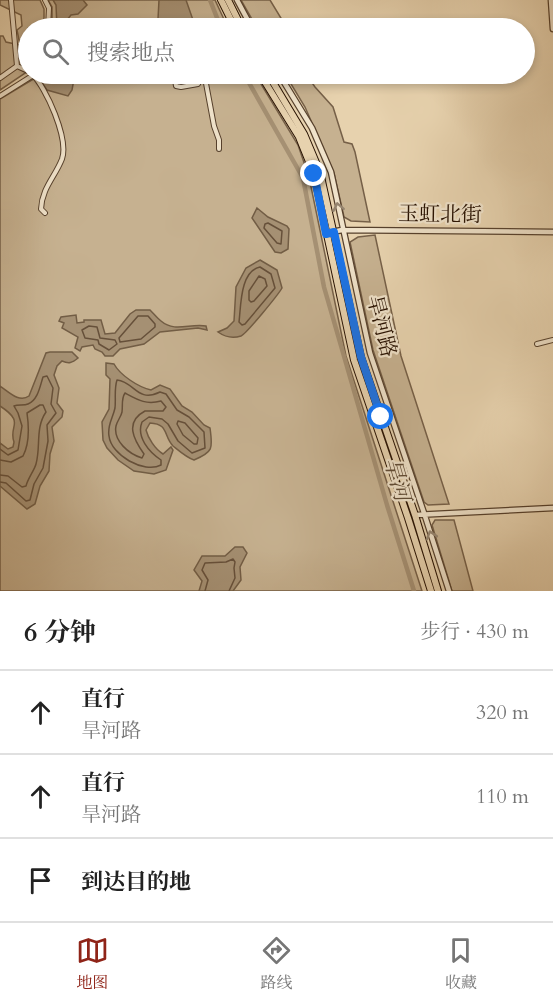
<!DOCTYPE html>
<html lang="zh">
<meta charset="utf-8">
<style>
body{margin:0;font-family:Cardo,"Noto Serif SC",serif;background:#f6f6f6;color:#222}
.stop{position:absolute;width:18px;height:18px;margin:-14px;border:4px solid #1a73e8;border-radius:50%;background:#fff}
.stop.end{background:#1a73e8;border-color:#fff;box-shadow:0 2px 6px #0008}
.list{margin:0;padding:0;list-style:none}
h2{display:flex;justify-content:space-between;align-items:center;height:78px;margin:0;padding:0 24px;font-size:26px}
h2 small{font-size:20px;font-weight:400;color:#767676}
.list li{display:grid;grid-template-columns:39px 1fr auto;gap:18px;align-items:center;box-sizing:border-box;height:84px;padding:0 24px;border-top:2px solid #e0e0e0}
.list b{display:block;font-size:22px;white-space:nowrap}
.list p{margin:0;font-size:20px;white-space:nowrap;color:#767676}
.list em{font-size:20px;font-style:normal;color:#767676}
.icon{flex:none;width:33px;height:33px;fill:none;stroke:currentColor;stroke-width:2;stroke-linecap:round;stroke-linejoin:round}
.map{position:relative;flex:none;width:553px;height:591px;overflow:hidden}
.search{position:absolute;background:#fff;box-shadow:0 3px 9px #0003;left:18px;right:18px;top:18px;height:66px;display:flex;align-items:center;gap:15px;box-sizing:border-box;padding:0 21px;border-radius:33px;color:#767676;font-size:22px}
.sheet{height:330px;background:#fff}
nav{display:flex;justify-content:space-around;align-items:center;box-sizing:border-box;height:84px;border-top:2px solid #e0e0e0;background:#fff;font-size:16px;color:#767676}
nav a{display:grid;justify-items:center;gap:3px}
nav .on{color:#8f2418}
.map>svg:first-child{display:block}
.green{fill:#c6b190;stroke:#766048;stroke-width:1.5}
.water{fill:#a59073;stroke:#725d45;stroke-width:1.5}
.lines{fill:none;stroke-linecap:round;stroke-linejoin:round}
.shore{stroke:#66503a;stroke-width:1.5}
.canal{stroke:#a59073;stroke-width:4.5}
.minor-casing{stroke:#56402c;stroke-width:6}
.tertiary-casing{stroke:#56402c;stroke-width:7}
.primary-casing{stroke:#261000;stroke-width:8}
.minor{stroke:#efe2ca;stroke-width:4}
.tertiary{stroke:#efe2ca;stroke-width:4.5}
.primary{stroke:#e7d2ae;stroke-width:6}
.oneway{stroke:#95846f}
.route{stroke:#1a73e8;stroke-width:8}
.labels{text-anchor:middle;stroke-width:4.5;stroke-linejoin:round;paint-order:stroke}
.street-label{font-size:21px;fill:#261000;stroke:#efe2ca}
.water-label{font-size:22px;font-style:italic;fill:#5f4a34;stroke:#efe2ca}
</style>
<div class="map">
<svg width="553" height="591" viewBox="0 0 553 591">
<rect width="100%" height="100%" fill="#e7d2ae"/>
<filter id="stains"><feTurbulence type="fractalNoise" baseFrequency=".00333" numOctaves="4"/><feColorMatrix values="0 0 0 0 .2 0 0 0 0 .09 0 0 0 0 .02 0 0 0 .5 -.17"/></filter>
<radialGradient id="worn" r=".72"><stop offset=".6" stop-color="#630" stop-opacity="0"/><stop offset="1" stop-color="#630" stop-opacity=".3"/></radialGradient>
<path class="green" d="M0 0H40L44 9V28H28V71L0 90V36H3L6 42 20 45 17 30 22 26 21 15 0 5Z
M48 0H215L228 28H52V7Z
M241 0H270L287 28H257Z
M39 74H255L298 145 309 177 346 356 422 591H0V99L37 77Z
M285 74H306L315 87 333 107 344 142 352 144 355 152 370 222 351 221 344 217 334 173 305 107Z
M375 235 401 356 449 504 428 505 424 502 373 350 350 242 358 237Z
M435 520H454L473 591H452L432 525Z"/>
<path class="water" d="M53 0H83L87 5 78 14 71 15 67 20 72 28H57L56 5Z
M159 0H186L193 20 184 28H144L135 22V19L154 23 158 19Z
M41 74H75L72 90 68 96 47 90 38 77Z
M257 208 268 217 287 226 289 229 288 249 281 253 275 252 252 218Z
M260 260 277 270 282 288C278 295 247 333 241 336 232 339 225 337 218 332L227 328 234 321 236 287 246 268Z
M136 310H150C154 314 157 318 161 321 175 333 190 323 206 326L207 330 198 328 160 332 144 344 120 349 113 356H105L102 352 95 349 93 345 82 347 80 351 75 348 78 337 62 328 64 323 59 321 61 317 76 315 77 323 84 322V320H101L105 334 115 333 130 314Z
M50 352H72L78 358C72 363 69 364 62 361L57 366 54 375 59 388 57 403 63 411 62 417 52 427 54 441 50 454 49 471 40 486 35 504 27 509 0 486V443L8 449 13 447 14 442C8 425 26 423 0 406V386C9 392 19 403 29 396L46 353Z
M106 363 114 364C120 375 138 387 151 390L160 385 170 389 182 406 192 412 204 425 210 428C213 449 213 452 194 460 187 458 178 450 173 446 163 435 169 424 150 423L146 430C148 438 155 449 163 454L171 447 173 450 166 470 154 474 134 471 118 460 107 448 103 440 102 422 109 409 110 379 106 375Z
M235 547H243L247 553 240 567 241 580 233 591H199L202 581 194 570 202 556H225Z"/>
<g class="lines">
<path class="shore" d="M268 223 282 231 281 244 277 243 264 228 265 224Z
M260 267 271 274 275 288 245 324 242 325 239 322C241 306 240 271 260 267Z
M259 276 265 279 267 286 254 301 251 302 249 300V291Z
M138 316H148L155 324V327L141 339 120 342 119 338Z
M89 326 97 327 100 338 115 340 117 344 109 350 99 344 98 340 85 338 82 330Z
M117 380C135 382 137 403 160 392L166 394 177 410 189 417 204 432 205 448 192 453 178 441 168 424 162 419 149 417 142 422C136 437 149 452 161 460V465C144 474 111 455 109 436 107 425 113 418 115 408 116 399 114 389 117 380Z
M125 393C138 400 146 405 161 401L166 407 163 411H145C124 422 134 440 144 454L142 458C129 454 113 441 116 426 117 421 121 417 122 412 123 405 121 399 125 393Z
M178 421 185 423 198 438 197 444H194L183 435 177 424Z
M0 449 8 455 18 450 22 426 18 413 14 406C18 404 24 406 28 404 38 400 40 386 43 377L47 376 53 388 51 404 56 413 47 425 48 441 43 468 34 484 30 500 26 501 6 483 0 482
M0 460 11 462 23 456C30 443 29 427 27 413L40 405H43L46 412C35 428 41 446 36 464 34 471 28 478 26 486L22 487 8 476 0 475
M205 591 208 580 202 570 205 563 226 562 233 559 235 562 234 568 235 578 229 591"/>
<path class="canal" d="M210 0 221 28
M244 74 303 178 324 287 387 505 414 591"/>
<defs>
<path id="minor" d="M11 0 17 66
M45 0 49 8 48 28
M32 74C46 87 69 139 62 159 55 177 42 188 41 209L45 213
M174 74 176 86 181 87 198 84 200 79 227 74
M0 78 17 66 28 71
M205 78 214 126 219 140V149
M0 96 35 74
M537 344 553 340"/>
<path id="tertiary" d="M237 0 252 28
M551 0 553 29
M279 74 312 128 331 172 370 353 424 513 449 591
M332 232 342 230 553 232
M415 515 553 508"/>
<path id="primary" d="M221 0 235 28
M228 0 242 28
M260 74 299 137 314 174 354 360 408 518 431 591
M268 74 304 134 320 172 361 357 415 515 438 591"/>
</defs>
<use href="#minor" class="minor-casing"/>
<use href="#tertiary" class="tertiary-casing"/>
<use href="#primary" class="primary-casing"/>
<use href="#minor" class="minor"/>
<use href="#tertiary" class="tertiary"/>
<use href="#primary" class="primary"/>
</g>
<defs><path id="oneway-chevron" d="M-2-3.5L2.5 0L-2 3.5" fill="none" stroke-width="1.6" stroke-linecap="round" stroke-linejoin="round" transform="scale(1.5)"/></defs>
<g class="oneway">
<use href="#oneway-chevron" transform="translate(338 207) rotate(-101)"/>
<use href="#oneway-chevron" transform="translate(431 535) rotate(-107)"/>
</g>
<g class="lines">
<path class="route" d="M314 174 326 234 334 232 361 357 381 417"/>
</g>
<g class="labels">
<g class="street-label">
<text transform="translate(440 214) rotate(1)" y="7">玉虹北街</text>
<text transform="translate(382 326) rotate(76)" y="7">旱河路</text>
</g>
<g class="water-label">
<text transform="translate(398 479) rotate(74)" y="8">旱河</text>
</g>
</g>
<rect width="100%" height="100%" filter="url(#stains)"/>
<rect width="100%" height="100%" fill="url(#worn)"/>
</svg>
<div class="stop" style="left:381px;top:417px"></div>
<div class="stop end" style="left:314px;top:174px"></div>
<div class="search"><svg class="icon" aria-label="search" viewBox="0 0 24 24"><circle cx="10" cy="10" r="6"/><path d="M15 15l6 6"/></svg>搜索地点</div>
</div>
<section class="sheet">
<h2>6 分钟<small>步行 · 430 m</small></h2>
<ul class="list">
<li><svg class="icon" aria-label="ahead" viewBox="0 0 24 24"><path d="M12 20V5M6 11l6-6 6 6"/></svg><div><b>直行</b><p>旱河路</p></div><em>320 m</em></li>
<li><svg class="icon" aria-label="ahead" viewBox="0 0 24 24"><path d="M12 20V5M6 11l6-6 6 6"/></svg><div><b>直行</b><p>旱河路</p></div><em>110 m</em></li>
<li><svg class="icon" aria-label="arrive" viewBox="0 0 24 24"><path d="M6 21V4h12l-3 4 3 4H6"/></svg><div><b>到达目的地</b></div></li>
</ul>
</section>
<nav>
<a class="on"><svg class="icon" aria-label="map" viewBox="0 0 24 24"><path d="M3 6l6-2 6 2 6-2v14l-6 2-6-2-6 2zM9 4v14M15 6v14"/></svg>地图</a>
<a><svg class="icon" aria-label="directions" viewBox="0 0 24 24"><path d="M12 3l9 9-9 9-9-9zM9 14v-3h6M13 9l2 2-2 2"/></svg>路线</a>
<a><svg class="icon" aria-label="saved" viewBox="0 0 24 24"><path d="M7 4h10v16l-5-4-5 4z"/></svg>收藏</a>
</nav>
